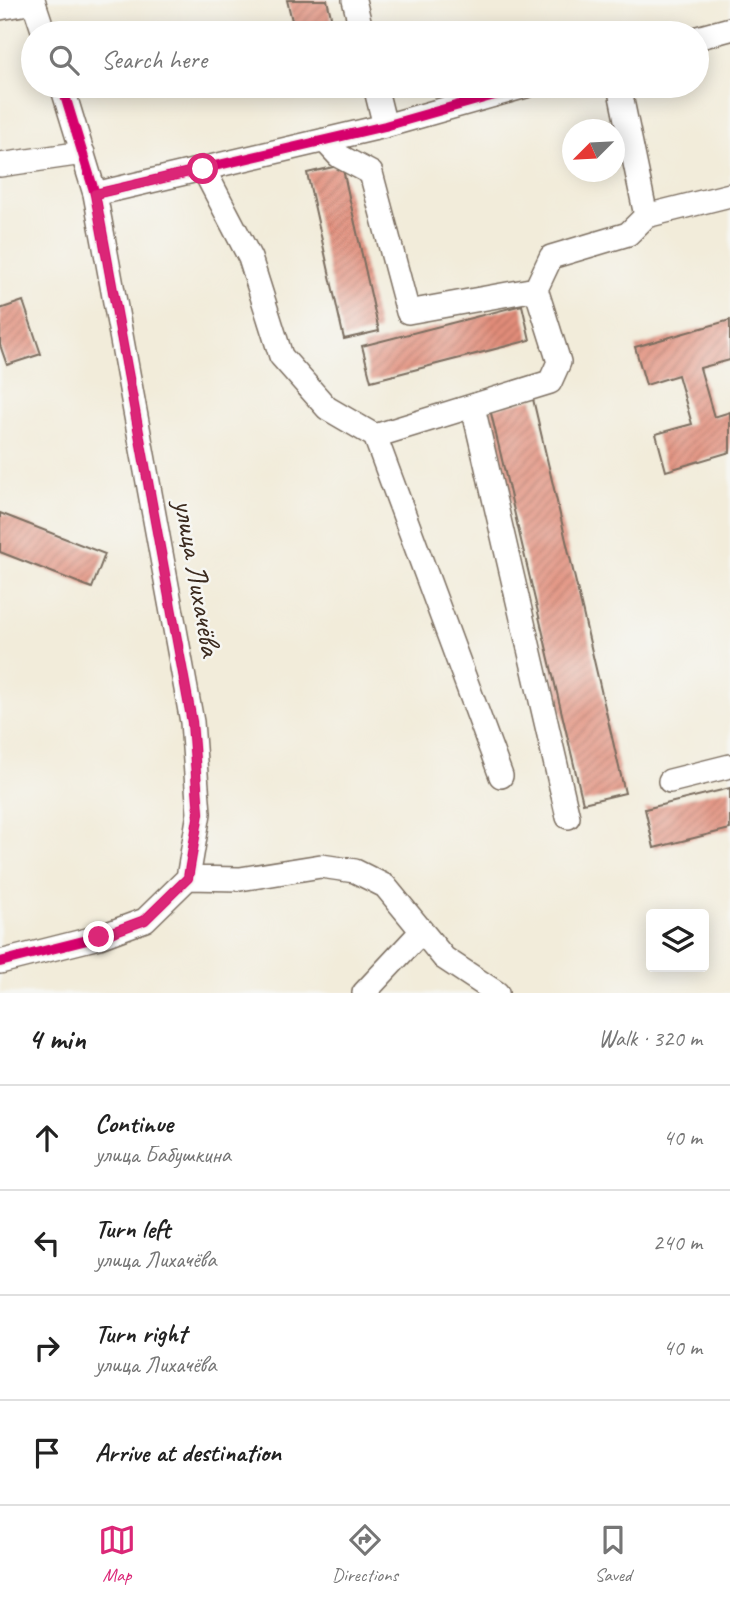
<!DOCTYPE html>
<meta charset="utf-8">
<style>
body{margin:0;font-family:Caveat,sans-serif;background:#f6f6f6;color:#222}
.controls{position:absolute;right:21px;bottom:21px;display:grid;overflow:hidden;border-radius:7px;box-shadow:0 4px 18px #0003}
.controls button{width:63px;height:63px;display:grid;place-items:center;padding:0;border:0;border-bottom:2px solid #e0e0e0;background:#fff;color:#222;font:35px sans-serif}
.compass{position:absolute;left:562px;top:119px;width:63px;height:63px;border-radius:50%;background:#fff;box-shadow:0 4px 18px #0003;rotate:246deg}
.stop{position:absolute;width:21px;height:21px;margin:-16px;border:5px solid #db2777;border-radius:50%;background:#fff}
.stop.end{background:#db2777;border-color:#fff;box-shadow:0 2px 7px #0008}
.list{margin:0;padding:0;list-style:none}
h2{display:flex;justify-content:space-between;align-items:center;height:91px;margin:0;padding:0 28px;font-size:30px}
h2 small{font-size:23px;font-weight:400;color:#767676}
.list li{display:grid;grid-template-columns:46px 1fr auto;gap:21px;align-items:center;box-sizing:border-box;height:105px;padding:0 28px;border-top:2px solid #e0e0e0}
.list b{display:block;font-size:26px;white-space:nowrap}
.list p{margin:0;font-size:23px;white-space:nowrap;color:#767676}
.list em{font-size:23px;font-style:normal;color:#767676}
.icon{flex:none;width:38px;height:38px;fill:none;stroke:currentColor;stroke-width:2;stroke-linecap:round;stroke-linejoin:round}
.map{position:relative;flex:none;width:730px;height:993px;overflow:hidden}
.search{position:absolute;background:#fff;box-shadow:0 4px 18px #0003;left:21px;right:21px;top:21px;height:77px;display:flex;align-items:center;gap:18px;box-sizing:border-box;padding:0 24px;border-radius:38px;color:#767676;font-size:26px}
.sheet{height:511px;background:#fff}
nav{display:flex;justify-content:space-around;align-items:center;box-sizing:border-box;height:98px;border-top:2px solid #e0e0e0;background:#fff;font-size:19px;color:#767676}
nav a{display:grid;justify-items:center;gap:4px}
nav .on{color:#db2777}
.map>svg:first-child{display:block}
.building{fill:url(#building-hatch)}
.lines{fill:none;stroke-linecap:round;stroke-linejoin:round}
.minor-casing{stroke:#7b6e60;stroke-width:26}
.minor{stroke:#fff;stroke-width:23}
.cycleway-casing{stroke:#f6f6f2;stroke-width:15}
.cycleway{stroke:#d6006c;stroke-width:10}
.route{stroke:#db2777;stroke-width:9}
.labels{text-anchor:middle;stroke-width:5;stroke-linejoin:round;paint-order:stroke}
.street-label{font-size:30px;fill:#3b2a1e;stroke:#f6f6f2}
</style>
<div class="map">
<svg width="730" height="993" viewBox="0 0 730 993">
<defs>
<pattern id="building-hatch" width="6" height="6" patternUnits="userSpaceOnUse" patternTransform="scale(1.75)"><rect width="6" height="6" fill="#e18c79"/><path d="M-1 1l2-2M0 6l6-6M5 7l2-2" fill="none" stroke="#b87363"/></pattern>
</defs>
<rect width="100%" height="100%" fill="#f6f6f2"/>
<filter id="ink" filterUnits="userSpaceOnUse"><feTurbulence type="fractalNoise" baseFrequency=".0143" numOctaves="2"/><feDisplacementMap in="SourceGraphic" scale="14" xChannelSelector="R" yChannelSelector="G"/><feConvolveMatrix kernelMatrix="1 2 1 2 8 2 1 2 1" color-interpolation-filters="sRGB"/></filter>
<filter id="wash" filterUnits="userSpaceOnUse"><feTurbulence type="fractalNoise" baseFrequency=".00686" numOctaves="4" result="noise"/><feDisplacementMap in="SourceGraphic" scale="28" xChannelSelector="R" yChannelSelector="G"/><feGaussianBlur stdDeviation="1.57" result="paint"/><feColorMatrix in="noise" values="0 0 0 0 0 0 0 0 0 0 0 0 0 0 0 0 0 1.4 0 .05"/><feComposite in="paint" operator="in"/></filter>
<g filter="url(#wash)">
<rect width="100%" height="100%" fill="#f2ecda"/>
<g id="blocks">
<path class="building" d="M287 0H327L335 33H295Z
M342 165 379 331 344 339 307 173Z
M23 301 41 354 7 365 0 345V309Z
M522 305 530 340 371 381 362 346Z
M730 320V360L700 368 714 417 730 412V452L666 471 656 434 692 424 678 375 646 385 635 347Z
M533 399 625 793 583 803 490 409Z
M0 513 105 554 92 588 0 552Z
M730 788V829L654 848 645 809Z"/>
</g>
</g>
<g filter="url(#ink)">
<use href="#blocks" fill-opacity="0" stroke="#7b6e60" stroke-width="2"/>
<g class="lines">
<defs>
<path id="minor" d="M33 0 44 33
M354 0 362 33
M0 8 34 2
M697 38 730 29
M375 86 385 126
M0 165 83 153
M203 168 250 258 281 356 327 408 375 436 550 382 559 362 536 289 408 312 371 173 339 156 324 140
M95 194 385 126 526 86
M646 216 730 195
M536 289 551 257 628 234 646 216 619 86
M473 407 568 817
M375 436 501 776
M670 781 730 766
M188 878 240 879 321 866 355 871 385 886 444 958 497 993
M0 962 99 937 145 920 188 878 199 813 192 722 106 253 95 194 62 86
M364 993 422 931"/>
</defs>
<use href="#minor" class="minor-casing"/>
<use href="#minor" class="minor"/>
<defs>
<path id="cycleway" d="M95 194 385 126 526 86
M0 962 99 937 145 920 188 878 199 813 192 722 106 253 95 194 62 86"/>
</defs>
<use href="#cycleway" class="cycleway-casing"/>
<use href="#cycleway" class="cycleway"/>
</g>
</g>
<g class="lines" filter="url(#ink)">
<path class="route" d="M99 937 145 920 188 878 199 813 192 722 95 194 203 169"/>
</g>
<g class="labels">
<g class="street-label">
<text transform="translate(198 578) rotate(80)" y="10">улица Лихачёва</text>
</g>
</g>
</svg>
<div class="controls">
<button><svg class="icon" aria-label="layers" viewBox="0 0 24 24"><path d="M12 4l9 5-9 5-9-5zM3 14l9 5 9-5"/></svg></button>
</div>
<svg class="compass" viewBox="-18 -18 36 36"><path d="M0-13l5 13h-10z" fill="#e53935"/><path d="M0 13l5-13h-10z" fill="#767676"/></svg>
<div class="stop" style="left:203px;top:169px"></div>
<div class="stop end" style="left:99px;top:937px"></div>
<div class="search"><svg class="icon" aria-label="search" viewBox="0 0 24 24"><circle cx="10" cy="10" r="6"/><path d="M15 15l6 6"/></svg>Search here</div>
</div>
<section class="sheet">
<h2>4 min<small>Walk · 320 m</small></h2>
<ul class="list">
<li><svg class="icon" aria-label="ahead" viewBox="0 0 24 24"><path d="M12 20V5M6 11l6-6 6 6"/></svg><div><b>Continue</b><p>улица Бабушкина</p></div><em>40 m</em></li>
<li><svg class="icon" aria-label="left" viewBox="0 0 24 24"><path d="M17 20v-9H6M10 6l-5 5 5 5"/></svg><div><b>Turn left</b><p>улица Лихачёва</p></div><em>240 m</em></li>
<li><svg class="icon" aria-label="right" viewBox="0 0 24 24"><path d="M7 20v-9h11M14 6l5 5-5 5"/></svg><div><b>Turn right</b><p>улица Лихачёва</p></div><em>40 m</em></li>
<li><svg class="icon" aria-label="arrive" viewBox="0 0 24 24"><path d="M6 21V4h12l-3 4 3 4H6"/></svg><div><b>Arrive at destination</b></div></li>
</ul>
</section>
<nav>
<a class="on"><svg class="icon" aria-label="map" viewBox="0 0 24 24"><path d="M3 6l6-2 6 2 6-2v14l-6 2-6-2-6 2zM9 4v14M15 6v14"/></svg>Map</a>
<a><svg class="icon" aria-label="directions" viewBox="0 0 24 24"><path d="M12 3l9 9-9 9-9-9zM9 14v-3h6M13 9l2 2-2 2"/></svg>Directions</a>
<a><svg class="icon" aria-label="saved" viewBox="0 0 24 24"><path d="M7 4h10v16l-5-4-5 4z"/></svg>Saved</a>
</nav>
